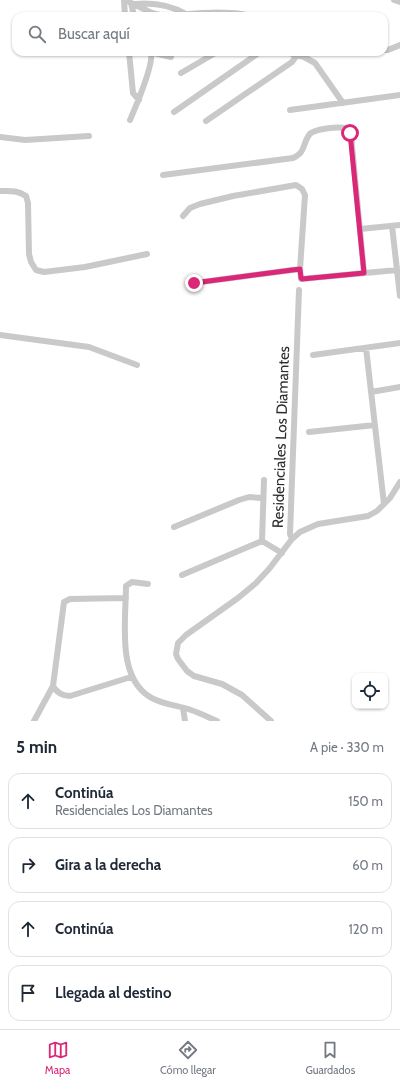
<!DOCTYPE html>
<html lang="es">
<meta charset="utf-8">
<style>
body{margin:0;font-family:Cabin,sans-serif;background:#f2f2f3;color:#1f2937}
.controls{position:absolute;right:12px;bottom:12px;display:grid;overflow:hidden;border-radius:8px;box-shadow:0 1px 3px #0004}
.controls button{width:36px;height:36px;display:grid;place-items:center;padding:0;border:0;border-bottom:1px solid #e0e1e3;background:#fff;color:#1f2937;font:20px sans-serif}
.stop{position:absolute;width:12px;height:12px;margin:-9px;border:3px solid #db2777;border-radius:50%;background:#fff}
.stop.end{background:#db2777;border-color:#fff;box-shadow:0 1px 4px #0008}
.list{margin:0;padding:0;list-style:none}
h2{display:flex;justify-content:space-between;align-items:center;height:52px;margin:0;padding:0 16px;font-size:17px}
h2 small{font-size:13px;font-weight:400;color:#747a83}
.list li{display:grid;grid-template-columns:26px 1fr auto;gap:12px;align-items:center;box-sizing:border-box;height:56px;margin:0 8px 8px;padding:0 8px;border:1px solid #e0e1e3;border-radius:12px}
.list b{display:block;font-size:15px;white-space:nowrap}
.list p{margin:0;font-size:13px;white-space:nowrap;color:#747a83}
.list em{font-size:13px;font-style:normal;color:#747a83}
.icon{flex:none;width:22px;height:22px;fill:none;stroke:currentColor;stroke-width:2;stroke-linecap:round;stroke-linejoin:round}
.map{position:relative;flex:none;width:400px;height:721px;overflow:hidden}
.search{position:absolute;background:#fff;box-shadow:0 1px 3px #0004;left:12px;right:12px;top:12px;height:44px;display:flex;align-items:center;gap:10px;box-sizing:border-box;padding:0 14px;border-radius:12px;color:#747a83;font-size:15px}
.sheet{height:308px;background:#fff}
nav{display:flex;justify-content:space-around;align-items:center;box-sizing:border-box;height:56px;border-top:1px solid #e0e1e3;background:#fff;font-size:11px;color:#747a83}
nav a{display:grid;justify-items:center;gap:2px}
nav .on{color:#db2777}
.map>svg:first-child{display:block}
.lines{fill:none;stroke-linecap:round;stroke-linejoin:round}
.minor{stroke:#c9c9c9;stroke-width:6}
.route{stroke:#db2777;stroke-width:5}
.labels{text-anchor:middle;stroke-width:4;stroke-linejoin:round;paint-order:stroke}
.street-label{font-size:15px;fill:#2c2c2c;stroke:#fff}
</style>
<div class="map">
<svg width="400" height="721" viewBox="0 0 400 721">
<rect width="100%" height="100%" fill="#fff"/>
<g class="lines">
<path class="minor" d="M124 0 125 16
M125 0 152 13 163 16
M394 0 400 2
M131 3 134 16
M135 4C154 2 170 5 186 14
M175 16C194 12 232 11 251 16
M384 50H388L400 45
M129 52 133 93 139 100
M150 52 171 57
M286 52 304 57 315 63 343 103
M181 73 217 52
M290 110 400 95
M174 112 260 52
M130 120C136 106 154 65 151 52
M206 121 292 62 297 55
M0 137 25 140 89 136
M163 175 293 158C306 152 302 145 309 135 314 128 338 127 346 128L350 131 351 135 364 273
M0 191C10 191 17 190 26 196L28 203 29 254 31 262 36 270 44 272 85 267 147 254
M183 216 190 208 200 204 233 196 296 185 302 189 305 195 300 269 301 279 397 270
M392 226 400 296
M360 229 400 225
M194 283 300 269
M0 335 89 347 137 365
M366 348 384 504
M313 355 400 343
M371 392 400 387
M309 432 375 425
M174 527 239 500 249 497 262 498
M292 539 290 534 299 290
M262 541 264 480
M182 575 262 541 282 553
M148 584 132 582 126 586C126 621 115 683 156 700 167 705 180 706 191 710 200 713 208 717 217 721
M126 598 70 599 64 602 53 686C57 693 62 696 70 696L131 677
M183 708 185 721
M34 721 53 686
M271 721 242 695 222 684 194 676 187 671 178 659 176 654 178 643 186 635 238 598 256 583 269 569 292 539 300 532 318 524 368 516 377 511 390 498 400 482"/>
</g>
<g class="lines">
<path class="route" d="M194 283 300 269 301 278 302 279 364 273 350 133"/>
</g>
<g class="labels">
<g class="street-label">
<text transform="translate(281 437) rotate(-88)" y="5">Residenciales Los Diamantes</text>
</g>
</g>
</svg>
<div class="controls">
<button><svg class="icon" aria-label="locate" viewBox="0 0 24 24"><circle cx="12" cy="12" r="6"/><path d="M12 2v4M12 18v4M2 12h4M18 12h4"/></svg></button>
</div>
<div class="stop" style="left:350px;top:133px"></div>
<div class="stop end" style="left:194px;top:283px"></div>
<div class="search"><svg class="icon" aria-label="search" viewBox="0 0 24 24"><circle cx="10" cy="10" r="6"/><path d="M15 15l6 6"/></svg>Buscar aquí</div>
</div>
<section class="sheet">
<h2>5 min<small>A pie · 330 m</small></h2>
<ul class="list">
<li><svg class="icon" aria-label="ahead" viewBox="0 0 24 24"><path d="M12 20V5M6 11l6-6 6 6"/></svg><div><b>Continúa</b><p>Residenciales Los Diamantes</p></div><em>150 m</em></li>
<li><svg class="icon" aria-label="right" viewBox="0 0 24 24"><path d="M7 20v-9h11M14 6l5 5-5 5"/></svg><div><b>Gira a la derecha</b></div><em>60 m</em></li>
<li><svg class="icon" aria-label="ahead" viewBox="0 0 24 24"><path d="M12 20V5M6 11l6-6 6 6"/></svg><div><b>Continúa</b></div><em>120 m</em></li>
<li><svg class="icon" aria-label="arrive" viewBox="0 0 24 24"><path d="M6 21V4h12l-3 4 3 4H6"/></svg><div><b>Llegada al destino</b></div></li>
</ul>
</section>
<nav>
<a class="on"><svg class="icon" aria-label="map" viewBox="0 0 24 24"><path d="M3 6l6-2 6 2 6-2v14l-6 2-6-2-6 2zM9 4v14M15 6v14"/></svg>Mapa</a>
<a><svg class="icon" aria-label="directions" viewBox="0 0 24 24"><path d="M12 3l9 9-9 9-9-9zM9 14v-3h6M13 9l2 2-2 2"/></svg>Cómo llegar</a>
<a><svg class="icon" aria-label="saved" viewBox="0 0 24 24"><path d="M7 4h10v16l-5-4-5 4z"/></svg>Guardados</a>
</nav>
